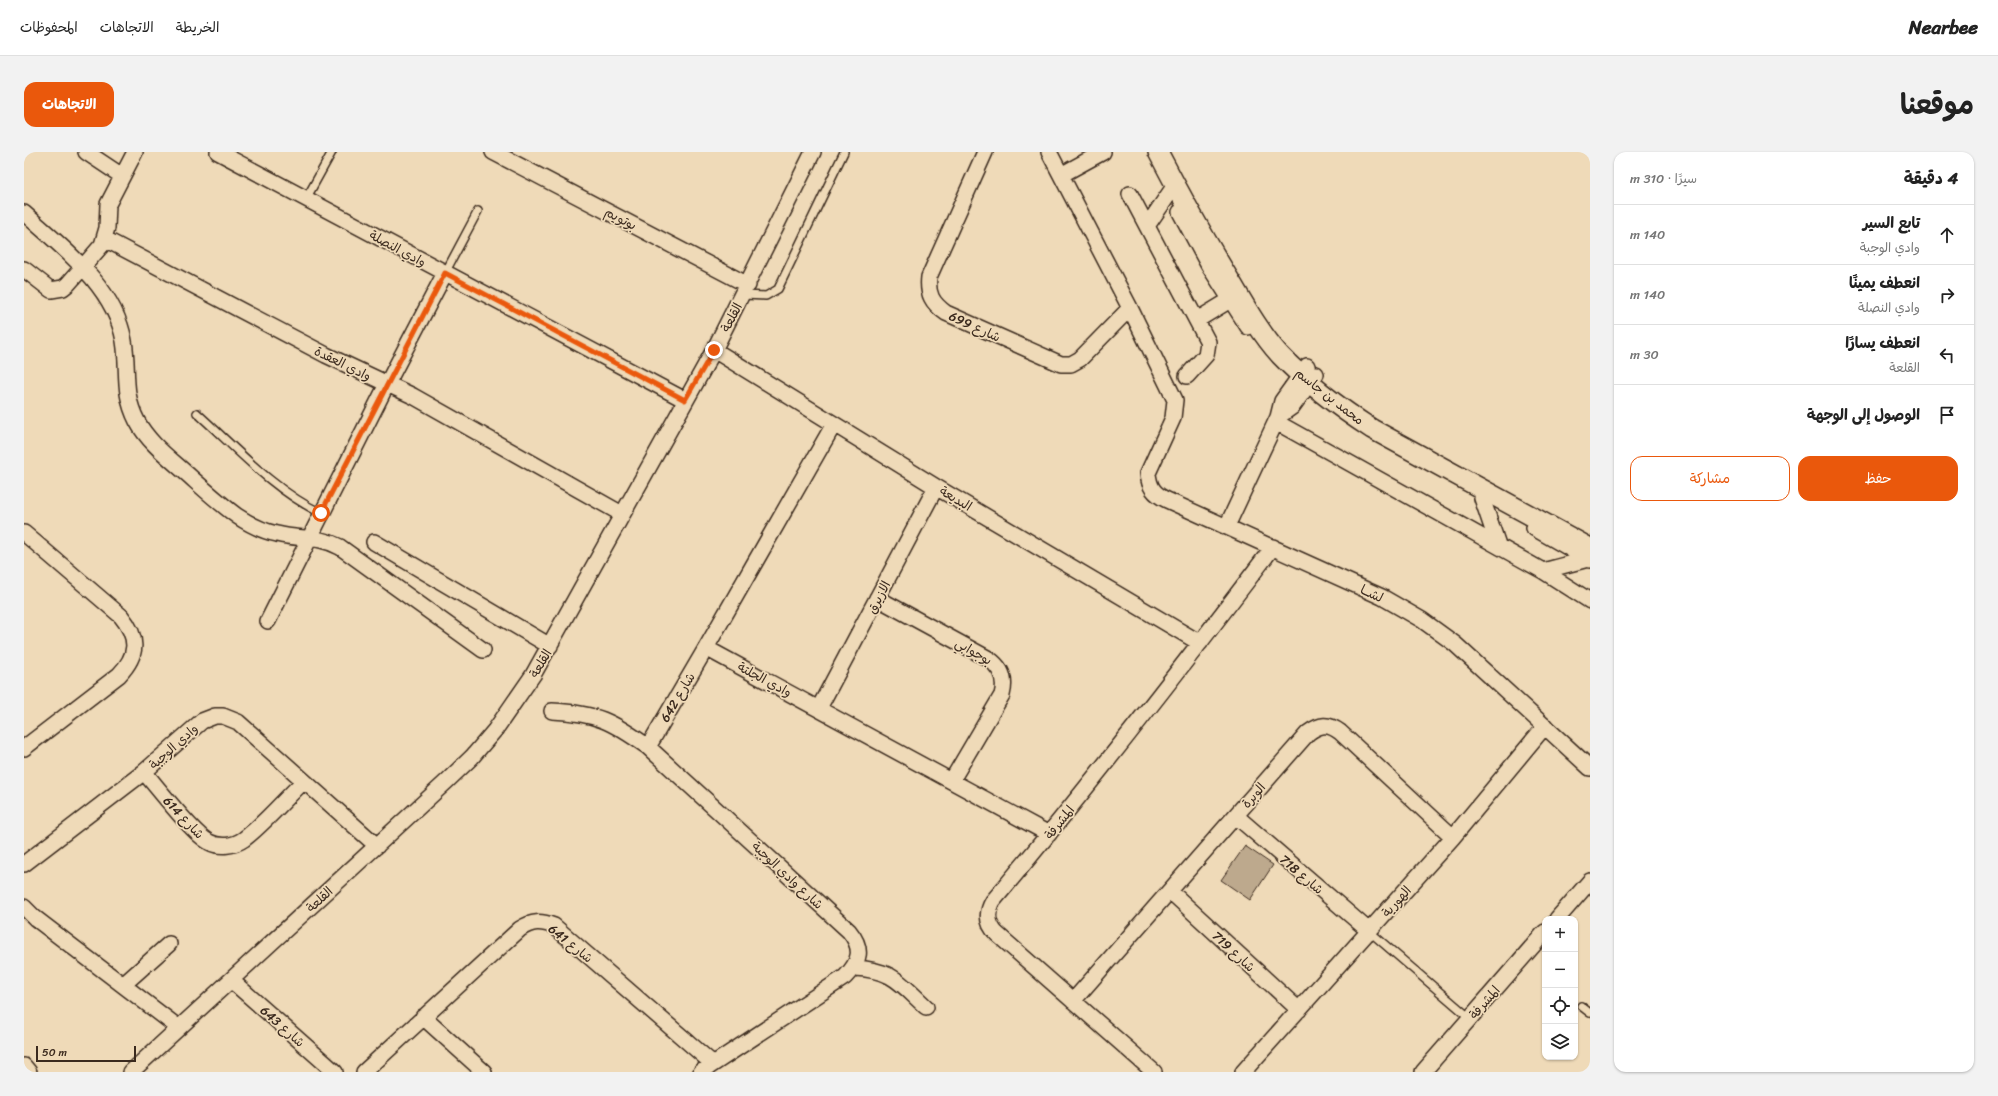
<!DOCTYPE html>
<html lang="ar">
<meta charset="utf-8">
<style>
body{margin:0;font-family:Sriracha,"Playpen Sans Arabic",sans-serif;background:#f2f2f2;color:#222;direction:rtl}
.controls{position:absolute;right:12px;bottom:12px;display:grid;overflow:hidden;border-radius:8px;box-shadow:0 1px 3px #0004}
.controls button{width:36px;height:36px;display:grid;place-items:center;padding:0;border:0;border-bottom:1px solid #e0e0e0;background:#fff;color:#222;font:20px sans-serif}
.scale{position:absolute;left:12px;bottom:10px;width:100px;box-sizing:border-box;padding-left:4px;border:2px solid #3b2a1e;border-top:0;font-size:11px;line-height:14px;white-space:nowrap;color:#3b2a1e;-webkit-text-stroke:3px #efdab8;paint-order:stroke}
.stop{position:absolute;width:12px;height:12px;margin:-9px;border:3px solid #ea580c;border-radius:50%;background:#fff}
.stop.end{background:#ea580c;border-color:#fff;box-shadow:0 1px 4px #0008}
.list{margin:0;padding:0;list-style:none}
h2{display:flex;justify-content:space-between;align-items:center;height:52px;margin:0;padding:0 16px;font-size:17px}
h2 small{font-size:13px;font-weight:400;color:#767676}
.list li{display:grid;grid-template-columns:26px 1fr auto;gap:12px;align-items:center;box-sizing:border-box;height:60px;padding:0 16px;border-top:1px solid #e0e0e0}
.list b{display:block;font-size:15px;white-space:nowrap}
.list p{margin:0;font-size:13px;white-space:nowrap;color:#767676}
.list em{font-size:13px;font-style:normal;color:#767676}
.actions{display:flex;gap:8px;padding:12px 16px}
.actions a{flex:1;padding:9px 0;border:1px solid #ea580c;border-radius:12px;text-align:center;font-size:14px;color:#ea580c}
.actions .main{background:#ea580c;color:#fff}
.icon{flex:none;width:22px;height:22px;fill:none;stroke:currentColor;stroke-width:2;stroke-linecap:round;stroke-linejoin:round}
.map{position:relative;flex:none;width:1566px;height:920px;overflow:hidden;direction:ltr;border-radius:12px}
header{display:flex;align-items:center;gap:24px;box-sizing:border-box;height:56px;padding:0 20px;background:#fff;border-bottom:1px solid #e0e0e0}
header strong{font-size:19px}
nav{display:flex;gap:22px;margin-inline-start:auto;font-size:14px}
.intro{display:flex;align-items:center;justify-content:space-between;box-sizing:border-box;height:96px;padding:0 24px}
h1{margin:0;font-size:28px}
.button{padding:10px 18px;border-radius:12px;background:#ea580c;color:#fff;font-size:14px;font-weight:700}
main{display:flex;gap:24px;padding:0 24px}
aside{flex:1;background:#fff;border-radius:12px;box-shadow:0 1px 3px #0004}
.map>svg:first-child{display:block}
.building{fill:#bda98d;stroke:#3b2a1e}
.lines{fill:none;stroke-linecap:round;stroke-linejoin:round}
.service-casing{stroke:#3b2a1e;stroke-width:10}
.minor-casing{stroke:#3b2a1e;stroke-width:18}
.tertiary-casing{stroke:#3b2a1e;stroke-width:22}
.service{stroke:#efdab8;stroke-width:7}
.minor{stroke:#efdab8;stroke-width:15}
.tertiary{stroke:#efdab8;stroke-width:19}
.route{stroke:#ea580c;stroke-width:5}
.labels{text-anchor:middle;stroke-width:3.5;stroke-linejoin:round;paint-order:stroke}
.street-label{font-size:13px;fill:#3b2a1e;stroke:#efdab8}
</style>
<header>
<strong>Nearbee</strong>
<nav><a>الخريطة</a><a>الاتجاهات</a><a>المحفوظات</a></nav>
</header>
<div class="intro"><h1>موقعنا</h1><a class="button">الاتجاهات</a></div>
<main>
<aside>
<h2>4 دقيقة<small>سيرًا · 310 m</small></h2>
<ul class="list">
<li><svg class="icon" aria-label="ahead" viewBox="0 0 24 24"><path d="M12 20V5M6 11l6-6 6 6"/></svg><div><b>تابع السير</b><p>وادي الوجبة</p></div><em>140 m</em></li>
<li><svg class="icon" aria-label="right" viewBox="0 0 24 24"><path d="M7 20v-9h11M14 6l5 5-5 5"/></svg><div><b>انعطف يمينًا</b><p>وادي النصلة</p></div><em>140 m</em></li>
<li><svg class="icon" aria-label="left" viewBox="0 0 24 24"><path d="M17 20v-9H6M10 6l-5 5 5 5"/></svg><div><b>انعطف يسارًا</b><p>القلعة</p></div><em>30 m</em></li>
<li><svg class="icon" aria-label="arrive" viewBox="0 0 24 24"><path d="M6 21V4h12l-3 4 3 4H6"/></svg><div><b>الوصول إلى الوجهة</b></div></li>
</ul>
<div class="actions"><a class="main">حفظ</a><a>مشاركة</a></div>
</aside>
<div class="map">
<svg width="1566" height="920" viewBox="0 0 1566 920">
<rect width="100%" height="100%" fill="#efdab8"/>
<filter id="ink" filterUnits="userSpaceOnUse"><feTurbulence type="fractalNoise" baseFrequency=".025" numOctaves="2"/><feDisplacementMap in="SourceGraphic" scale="8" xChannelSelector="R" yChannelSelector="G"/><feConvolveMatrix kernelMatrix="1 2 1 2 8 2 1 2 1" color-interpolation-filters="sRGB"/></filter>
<g filter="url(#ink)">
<path class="building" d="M1221 694 1249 713 1226 748 1197 728Z"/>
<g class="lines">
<defs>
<path id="service" d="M282 47 308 0
M421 121 454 59
M719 143 742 144 754 137 820 0
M173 261C212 296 249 338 297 361
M1345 779 1446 866
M1557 854 1566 861"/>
<path id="minor" d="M62 0 98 24
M194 0 661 248
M469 0 724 133
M961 0 905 125C903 142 908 151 922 161L1037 212H1047L1056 207 1106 156
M1025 0 1106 156 1151 248 1149 266 1124 321C1125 335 1130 342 1143 348L1358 445 1398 468 1431 492 1566 616
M1037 23 1079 0
M1106 42 1184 190 1182 203 1163 224
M1156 60 1185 114 1224 175
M0 61C39 96 91 135 100 189 105 218 98 240 113 269 124 290 144 305 162 321 179 336 195 351 213 364 225 372 238 379 253 382 276 388 293 383 316 395L459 498
M1123 74 1147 39
M81 87 302 203 389 244 598 362
M0 117 27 138 39 136 44 132 78 93 83 76 84 52 111 0
M1173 168 1206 148
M690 198 912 335 1176 491
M1254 265 1268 255 1292 222
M1252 270 1519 419 1566 449
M1458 346 1474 393
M1203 374 1254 265 1258 249 1283 214
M1510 376 1566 408
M0 381 97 464C115 486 114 503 95 523L0 596
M350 390 526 494
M1519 419 1564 407
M853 446 965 507C978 516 982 528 978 543L928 628
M244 469 363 232 421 121
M682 496 1025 682
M795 556 912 335
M528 559C572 561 588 569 624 595L825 779C839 796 837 809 821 825L677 920
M624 595 682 496 810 272
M120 620C134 636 169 682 185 690 196 696 210 694 220 687 240 672 261 647 280 629
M1212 664 1345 779
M0 712 120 620 178 569 191 564H199L214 570 353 694
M1146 739 1275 858
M0 755 11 766 155 876
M1533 767 1566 729
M830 816C869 818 875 830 902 855
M207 828 311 920
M99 833 145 792
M1049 849 1284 581C1296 572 1304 571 1316 580L1429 685
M399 865 460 920
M0 914 5 920
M107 920 423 629 448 605 471 578 509 523 690 198 789 0
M340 920 496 777C508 769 517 769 530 774L688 911
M1130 920 973 782C963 772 962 761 969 749 1066 634 1158 515 1249 395
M1219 920 1429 685 1521 574
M1399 920 1521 780"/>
<path id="tertiary" d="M1134 0C1158 46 1183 91 1210 135 1224 159 1238 183 1256 203 1282 230 1317 257 1348 277L1566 396"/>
</defs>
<use href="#service" class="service-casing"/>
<use href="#minor" class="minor-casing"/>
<use href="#tertiary" class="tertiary-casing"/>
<use href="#service" class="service"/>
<use href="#minor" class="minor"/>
<use href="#tertiary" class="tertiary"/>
</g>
</g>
<g class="lines" filter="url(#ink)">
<path class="route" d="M297 361 421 121 661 248 690 198"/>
</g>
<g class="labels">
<g class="street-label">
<text transform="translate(597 66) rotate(28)" y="5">بوتويم</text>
<text transform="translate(374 96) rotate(28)" y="5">وادي النصلة</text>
<text transform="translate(707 165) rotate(-62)" y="5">القلعة</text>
<text transform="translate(951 174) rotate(25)" y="5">شارع 699</text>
<text transform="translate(319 211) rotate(26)" y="5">وادي العقدة</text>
<text transform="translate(1306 244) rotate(38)" y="5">محمد بن جاسم</text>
<text transform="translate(932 346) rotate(31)" y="5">البديعة</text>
<text transform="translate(1348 441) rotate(25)" y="5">لشــا</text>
<text transform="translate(854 445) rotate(-62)" y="5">الازيرق</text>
<text transform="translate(950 499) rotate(30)" y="5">بوجوابي</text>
<text transform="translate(516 511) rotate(-59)" y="5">القلعة</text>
<text transform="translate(741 527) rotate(28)" y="5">وادي الجلتة</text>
<text transform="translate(653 545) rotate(-59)" y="5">شارع 642</text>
<text transform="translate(149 594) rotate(-42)" y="5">وادي الوجبة</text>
<text transform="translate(1229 643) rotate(-49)" y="5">الوبرة</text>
<text transform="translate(160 665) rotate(47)" y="5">شارع 614</text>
<text transform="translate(1035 670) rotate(-51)" y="5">المشرفة</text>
<text transform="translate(1278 722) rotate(41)" y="5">شارع 718</text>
<text transform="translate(764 723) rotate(43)" y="5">شارع وادي الوجبة</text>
<text transform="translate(295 747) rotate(-43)" y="5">القلعة</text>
<text transform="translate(1372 749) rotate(-48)" y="5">الهورية</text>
<text transform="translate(547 791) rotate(39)" y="5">شارع 641</text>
<text transform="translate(1210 799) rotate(43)" y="5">شارع 719</text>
<text transform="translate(1460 850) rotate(-49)" y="5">المشرفة</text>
<text transform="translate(259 874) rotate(42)" y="5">شارع 643</text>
</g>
</g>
</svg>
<div class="controls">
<button>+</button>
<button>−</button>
<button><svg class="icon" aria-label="locate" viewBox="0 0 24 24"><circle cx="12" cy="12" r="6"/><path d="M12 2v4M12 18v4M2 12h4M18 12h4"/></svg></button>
<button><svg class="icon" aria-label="layers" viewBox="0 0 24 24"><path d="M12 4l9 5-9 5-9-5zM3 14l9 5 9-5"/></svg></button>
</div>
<div class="scale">50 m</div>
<div class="stop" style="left:297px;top:361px"></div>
<div class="stop end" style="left:690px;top:198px"></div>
</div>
</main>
